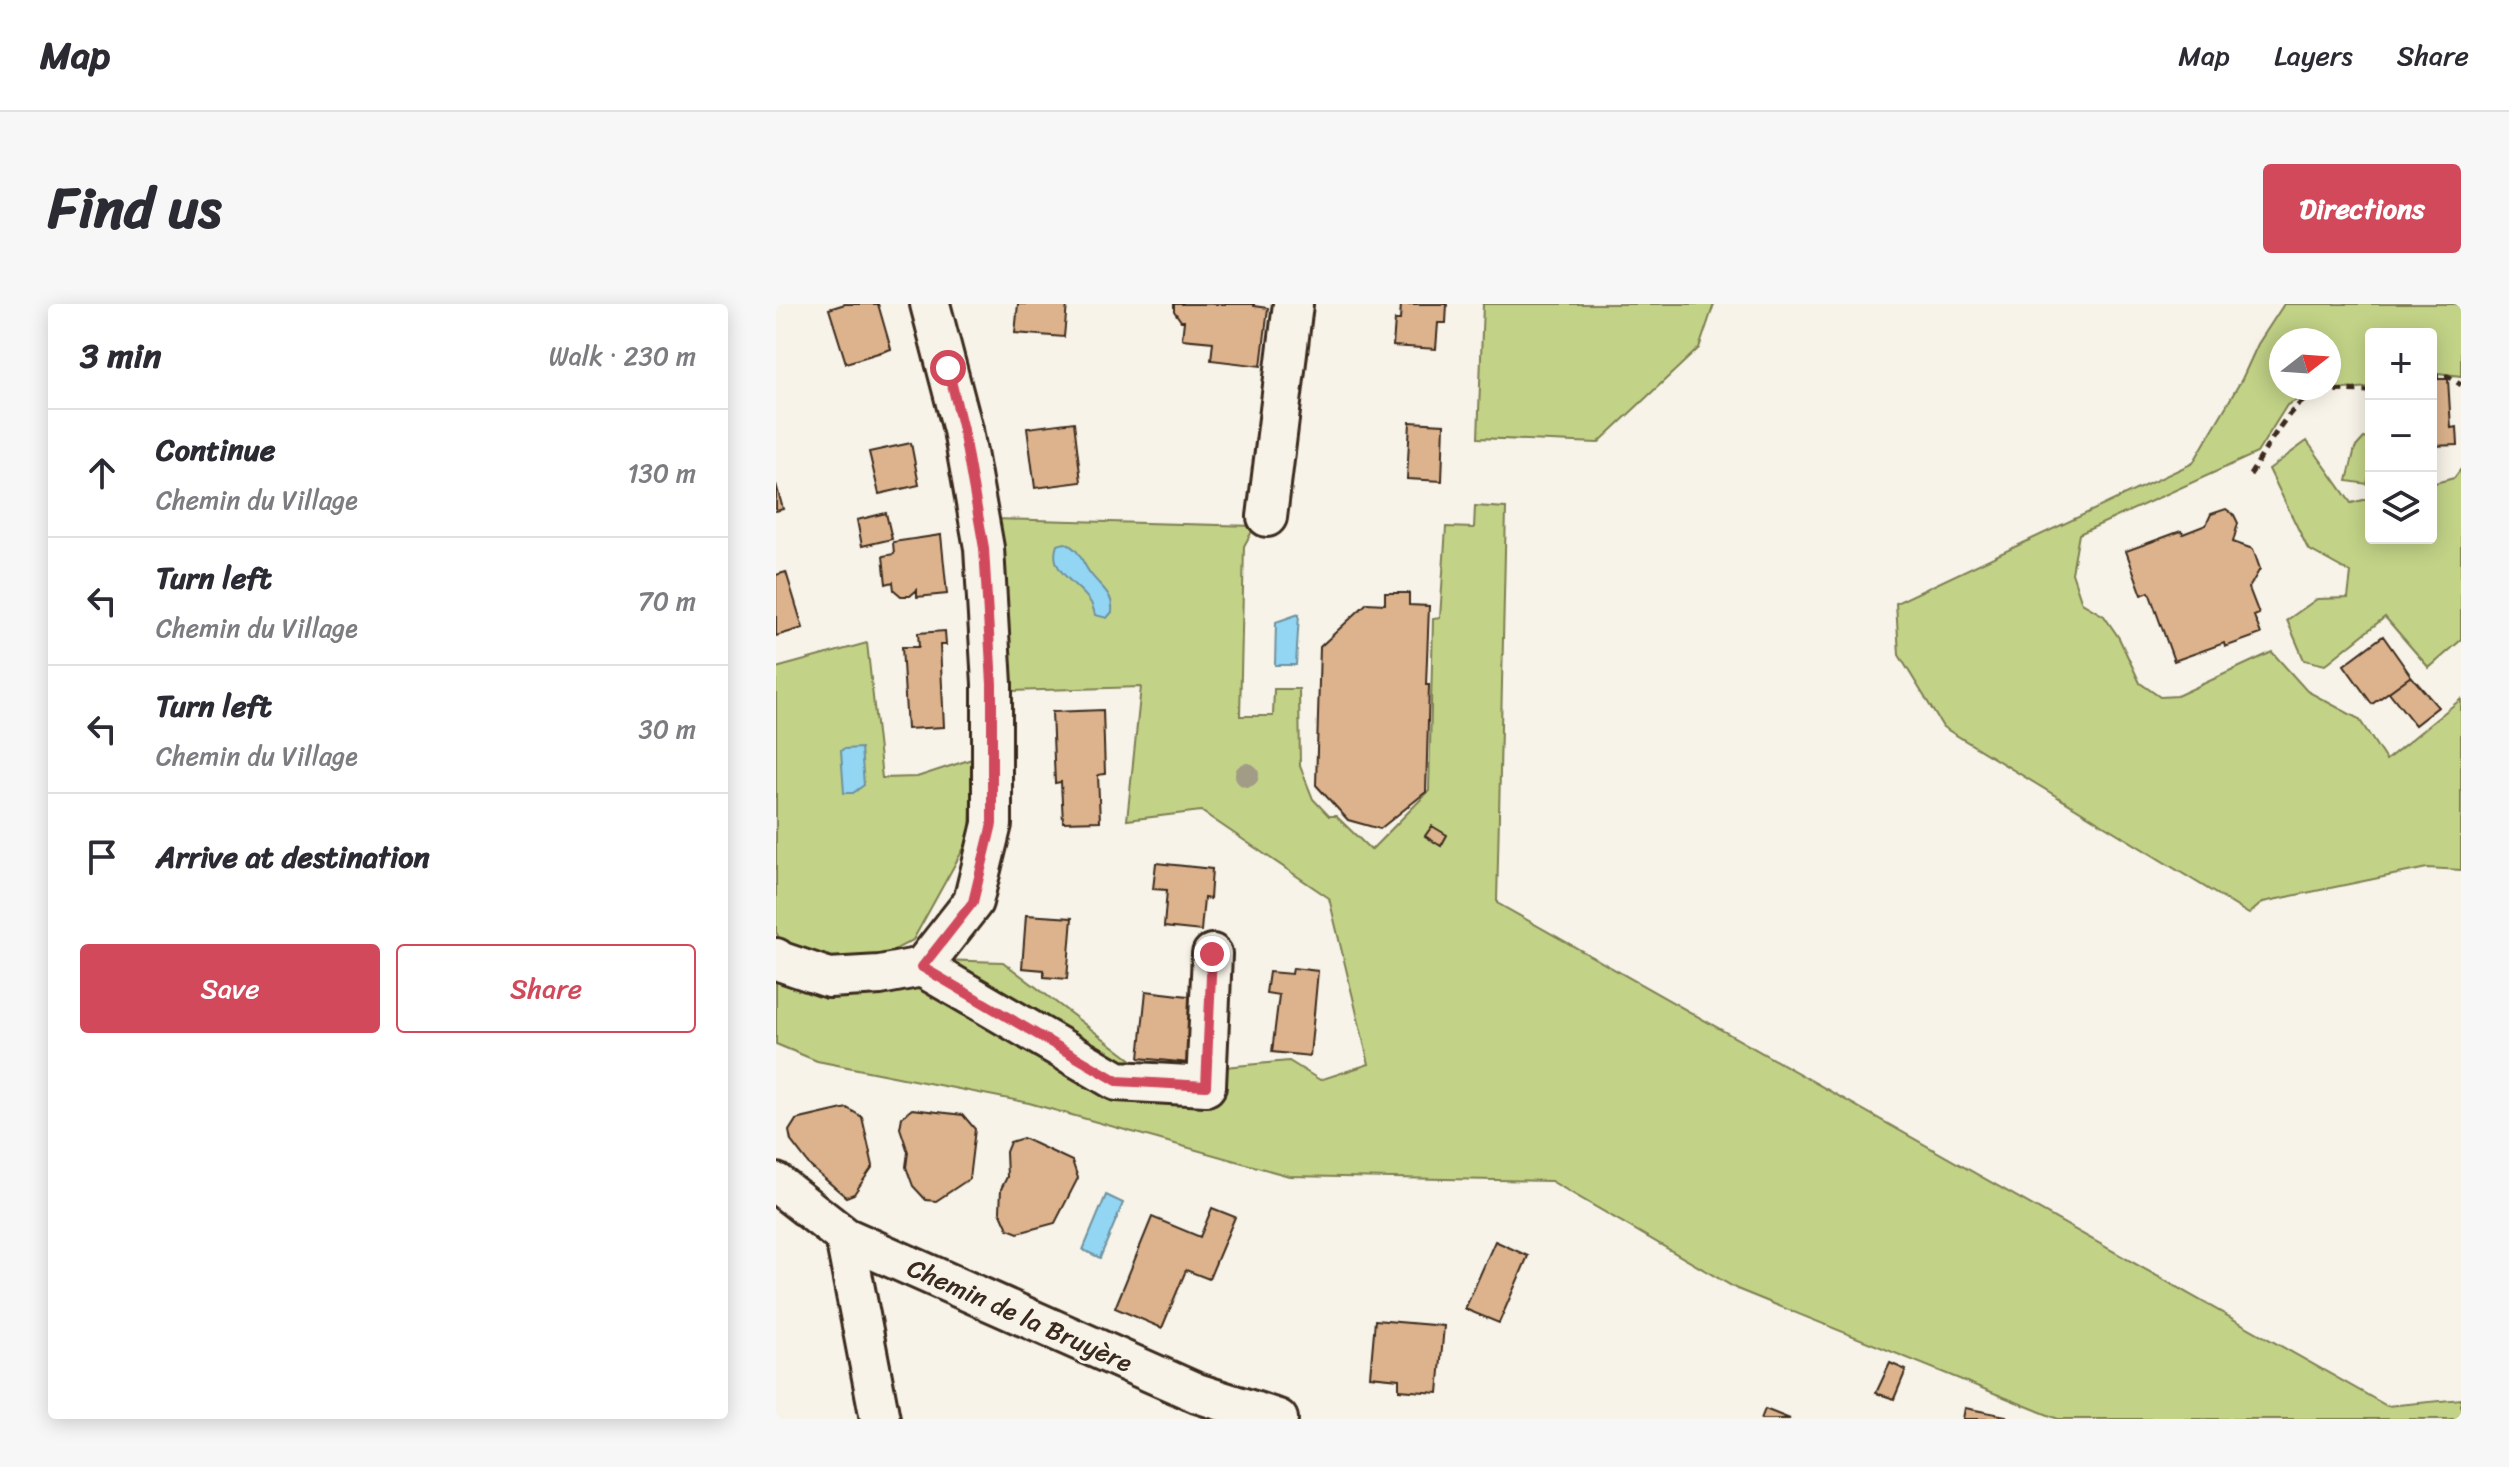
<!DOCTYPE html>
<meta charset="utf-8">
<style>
body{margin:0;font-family:Sriracha,sans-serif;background:#f7f7f7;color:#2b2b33}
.controls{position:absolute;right:24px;top:24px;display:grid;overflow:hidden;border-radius:8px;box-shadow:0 4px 20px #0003}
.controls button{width:72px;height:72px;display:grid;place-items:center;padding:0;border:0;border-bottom:2px solid #e1e1e2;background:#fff;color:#2b2b33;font:40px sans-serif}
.compass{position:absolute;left:1493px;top:24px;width:72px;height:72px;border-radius:50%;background:#fff;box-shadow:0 4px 20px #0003;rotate:73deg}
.stop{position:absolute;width:24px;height:24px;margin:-18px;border:6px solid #d1495b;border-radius:50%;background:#fff}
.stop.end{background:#d1495b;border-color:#fff;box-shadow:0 2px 8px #0008}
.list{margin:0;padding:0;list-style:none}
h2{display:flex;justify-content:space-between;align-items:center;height:104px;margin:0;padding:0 32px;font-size:34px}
h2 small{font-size:26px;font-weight:400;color:#7c7c81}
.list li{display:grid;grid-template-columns:52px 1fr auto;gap:24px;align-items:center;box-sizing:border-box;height:128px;padding:0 32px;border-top:2px solid #e1e1e2}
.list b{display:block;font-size:30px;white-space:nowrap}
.list p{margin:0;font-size:26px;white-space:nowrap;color:#7c7c81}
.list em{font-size:26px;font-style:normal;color:#7c7c81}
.actions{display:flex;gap:16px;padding:24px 32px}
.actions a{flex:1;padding:18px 0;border:2px solid #d1495b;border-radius:8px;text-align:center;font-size:28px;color:#d1495b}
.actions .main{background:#d1495b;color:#fff}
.icon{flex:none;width:44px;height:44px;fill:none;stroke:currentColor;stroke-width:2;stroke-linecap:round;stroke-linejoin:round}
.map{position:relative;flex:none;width:1685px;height:1115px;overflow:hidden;border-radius:8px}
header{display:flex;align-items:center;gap:48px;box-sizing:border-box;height:112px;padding:0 40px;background:#fff;border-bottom:2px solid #e1e1e2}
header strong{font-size:38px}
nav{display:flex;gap:44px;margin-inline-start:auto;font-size:28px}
.intro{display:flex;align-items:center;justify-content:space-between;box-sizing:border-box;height:192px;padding:0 48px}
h1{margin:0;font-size:56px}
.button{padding:20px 36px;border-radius:8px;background:#d1495b;color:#fff;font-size:28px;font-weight:700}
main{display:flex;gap:48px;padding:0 48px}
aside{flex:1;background:#fff;border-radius:8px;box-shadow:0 4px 20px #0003}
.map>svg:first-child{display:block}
.green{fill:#c2d387;stroke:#7e7e52;stroke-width:2;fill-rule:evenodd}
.water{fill:#92d6f3;stroke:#6f919e;stroke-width:2}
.building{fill:#dcb38d;stroke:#3b2a1e;stroke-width:2}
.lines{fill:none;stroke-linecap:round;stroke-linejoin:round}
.minor-casing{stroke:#3b2a1e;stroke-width:44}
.path{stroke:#3b2a1e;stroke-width:5;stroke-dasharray:8 6;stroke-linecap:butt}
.minor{stroke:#f7f3e8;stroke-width:38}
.tree{fill:#a29c87}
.route{stroke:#d1495b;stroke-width:10}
.labels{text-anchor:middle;stroke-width:6;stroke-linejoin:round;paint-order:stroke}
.street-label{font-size:26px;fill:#3b2a1e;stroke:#f7f3e8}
</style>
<header>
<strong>Map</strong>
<nav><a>Map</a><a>Layers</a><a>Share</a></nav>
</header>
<div class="intro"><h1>Find us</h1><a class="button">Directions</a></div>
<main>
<aside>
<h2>3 min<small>Walk · 230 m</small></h2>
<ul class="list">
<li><svg class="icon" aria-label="ahead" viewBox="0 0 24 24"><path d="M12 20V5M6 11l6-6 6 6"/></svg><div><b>Continue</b><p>Chemin du Village</p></div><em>130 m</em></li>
<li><svg class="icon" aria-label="left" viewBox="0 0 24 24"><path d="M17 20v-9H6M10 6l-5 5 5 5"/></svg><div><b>Turn left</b><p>Chemin du Village</p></div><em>70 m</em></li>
<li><svg class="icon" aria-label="left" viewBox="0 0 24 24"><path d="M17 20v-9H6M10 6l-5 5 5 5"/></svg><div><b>Turn left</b><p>Chemin du Village</p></div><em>30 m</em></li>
<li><svg class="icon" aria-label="arrive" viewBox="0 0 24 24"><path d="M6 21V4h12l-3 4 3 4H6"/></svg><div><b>Arrive at destination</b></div></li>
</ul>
<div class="actions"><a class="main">Save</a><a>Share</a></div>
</aside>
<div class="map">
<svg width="1685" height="1115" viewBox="0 0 1685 1115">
<rect width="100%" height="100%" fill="#f7f3e8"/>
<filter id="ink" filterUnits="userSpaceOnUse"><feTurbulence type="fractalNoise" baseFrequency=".0125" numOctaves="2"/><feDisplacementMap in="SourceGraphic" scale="16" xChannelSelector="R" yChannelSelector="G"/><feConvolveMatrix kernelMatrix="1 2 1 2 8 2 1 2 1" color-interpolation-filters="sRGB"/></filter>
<g filter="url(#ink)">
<path class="green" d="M707 0H938L923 44 822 139 702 134Z
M1508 0H1685V72L1655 68V30H1595V83L1539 87 1511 101 1481 149 1303 230 1296 269 1306 299 1328 312 1343 334 1364 379 1384 393 1401 392 1496 348 1531 387 1583 415 1610 456 1685 395V566L1651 564 1487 598 1473 610 1167 423 1123 351 1120 299 1417 159 1466 75 1482 40ZM1505 36H1553V84H1505Z
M1588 134 1595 136V164L1591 180 1571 177 1579 144Z
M1531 137 1575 199 1595 194V234H1655V180L1678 174 1685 165V336L1653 364 1609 313 1549 361 1528 356 1511 316 1541 295 1572 294 1575 269 1532 245 1493 165Z
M699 202 730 204 721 599 1611 1102 1685 1095V1115H1282L961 985 775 877 513 872 253 799 41 757 0 740V635L6 640 0 628V364L91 339 106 474 141 473 196 455 194 533 137 636 103 654 227 658 374 770 513 757 544 776 593 760 553 594 425 507 351 516 365 383 234 387 218 215 479 222 468 242 464 412H497L498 385H523L524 462 537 495 553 512H560L595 546 653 487 657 315 664 314 670 223 698 224Z"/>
<path class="water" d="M289 239C305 246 305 257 314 269 324 283 338 289 336 308L331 314 319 311C318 307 317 303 315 299 304 280 271 268 281 241Z
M523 310 520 361H499L500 318Z
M85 444 88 481 77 489H68L65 447 67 445Z
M330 891 347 899 324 954 307 946Z"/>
<path class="building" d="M69 0H102L115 45 70 59 53 5Z
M242 0H291L288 33 239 29Z
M398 0H478V2L492 4 485 62 435 56 437 38 406 35 408 17H405L398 7Z
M625 0H671L670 19H662L660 45 617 42 619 16H624Z
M1655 75H1672L1675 124 1681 123 1682 141 1655 142Z
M298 118 305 178 259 184 251 124Z
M634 118 668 120 666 177 631 175Z
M135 139 143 181 103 190 93 148Z
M0 180 7 205 0 207Z
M1450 205 1458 211 1462 219 1457 238 1477 245 1484 265 1473 284 1483 310 1478 312 1485 330 1449 343 1448 339 1398 357 1373 288 1366 291 1350 247 1405 227 1407 230 1430 221 1435 210Z
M110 209 116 235 86 242 81 216Z
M165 231 171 290 141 293V286L134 292H125L118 286 117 278 110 280 107 252 118 250 117 238Z
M10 268 27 324 0 332V271Z
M609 289H633V301L653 302 650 381H653L650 488 604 525 572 516 540 481 544 343 591 299 609 300Z
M169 327 170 341H164L168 423 131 425 126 343H143L142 329Z
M1607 332 1635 372 1596 400 1568 361Z
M1635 372 1662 403 1639 421 1613 388Z
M327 406 329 470 322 471 324 517 287 518 285 478 279 479 276 408Z
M656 522 671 531 665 542 649 532Z
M380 559 436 565 434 595 428 594 425 627 388 623 391 586 377 585Z
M250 611 296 614 291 675 268 673V666L246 664Z
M517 664 542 667 534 752 496 748 503 691 490 689 493 668 516 670Z
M370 687 420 693 413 759 363 754Z
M71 804 86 813 97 862 78 890 70 893 35 863 15 837 13 827 20 816Z
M136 805 187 811 199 825 193 875 160 897 150 896 137 882 130 863 132 848 124 824 126 813Z
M247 834 296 857 302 874 279 919 242 929 232 925 224 907 225 885 231 873 230 848 234 838Z
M436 904 459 913 433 975 410 966 386 1024 339 1004 376 913 424 933Z
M719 937 752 952 723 1019 689 1005Z
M599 1016 668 1022 662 1089 623 1086V1075L594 1072Z
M1114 1059 1130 1066 1118 1095 1100 1089Z
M1189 1104 1230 1112 1229 1115H1187Z
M989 1105 1014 1115H985Z"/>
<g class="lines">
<defs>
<path id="minor" d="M491 213 517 0
M0 654 3 657 53 674 104 671 146 663
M146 663 197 598 216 520V380L208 244 187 126 154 0
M146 663 341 777 430 782 436 650
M0 879 69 933 421 1089 502 1115
M69 933 104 1115"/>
</defs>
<use href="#minor" class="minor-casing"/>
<path class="path" d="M1655 72H1672L1685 81
M1474 171C1489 148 1511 102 1537 91 1554 84 1577 87 1595 87"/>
<use href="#minor" class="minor"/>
</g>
<circle class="tree" cx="471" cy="471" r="12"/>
</g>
<g class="lines" filter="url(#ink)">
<path class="route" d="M172 64 187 126 208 244 216 380V520L197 598 146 663 341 777 430 782 436 650"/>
</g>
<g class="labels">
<g class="street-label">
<text transform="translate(244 1011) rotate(24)" y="9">Chemin de la Bruyère</text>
</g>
</g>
</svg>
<div class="controls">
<button>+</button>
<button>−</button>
<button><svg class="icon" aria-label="layers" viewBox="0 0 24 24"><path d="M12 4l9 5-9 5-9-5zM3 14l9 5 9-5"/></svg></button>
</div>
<svg class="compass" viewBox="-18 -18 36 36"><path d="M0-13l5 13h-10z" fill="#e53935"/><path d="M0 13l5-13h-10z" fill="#7c7c81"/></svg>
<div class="stop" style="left:172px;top:64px"></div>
<div class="stop end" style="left:436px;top:650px"></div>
</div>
</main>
